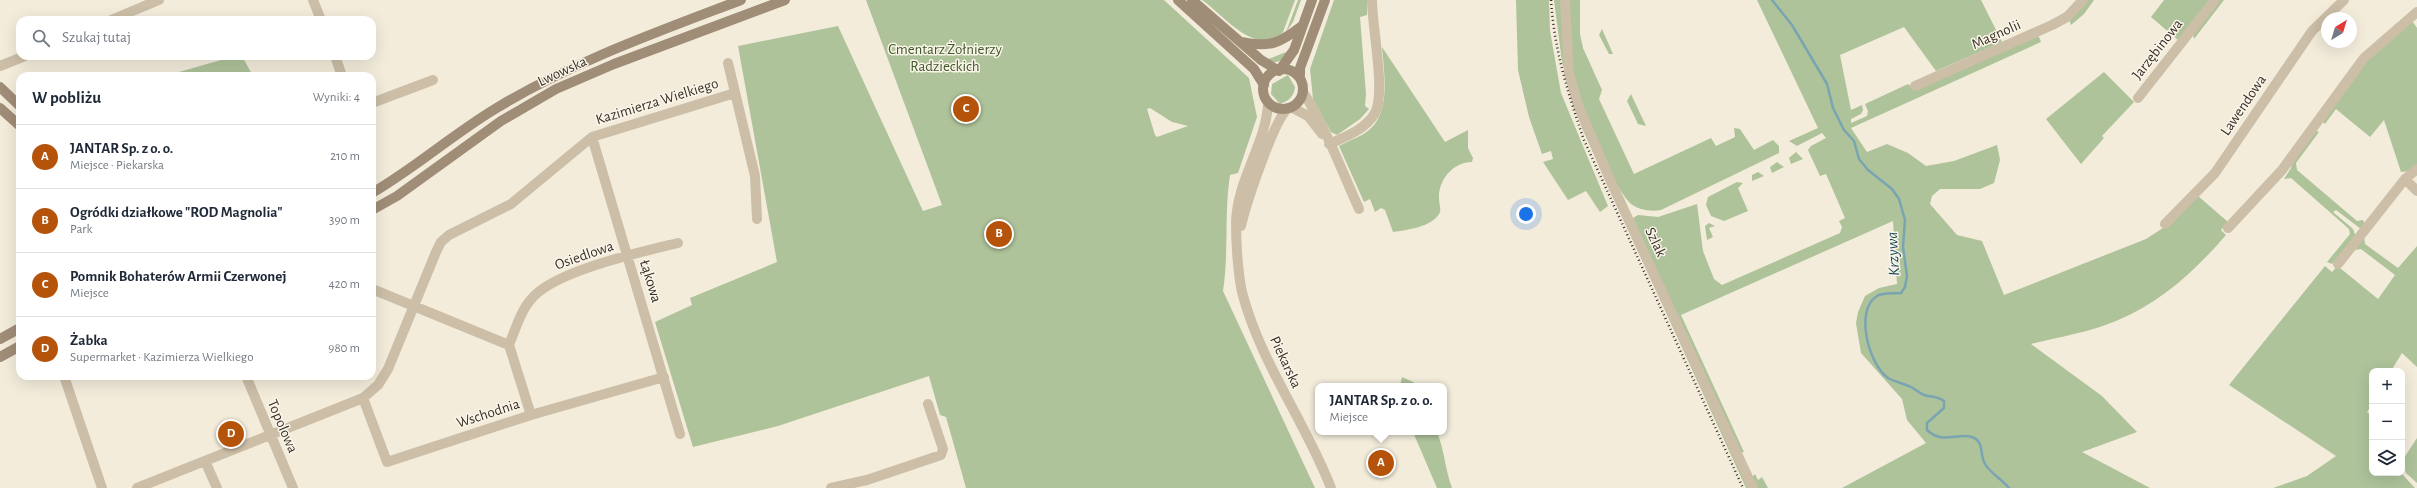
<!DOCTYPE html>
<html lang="pl">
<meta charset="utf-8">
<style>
body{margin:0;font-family:"Alegreya Sans",sans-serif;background:#f2f2f3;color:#1f2937}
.controls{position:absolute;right:12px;bottom:12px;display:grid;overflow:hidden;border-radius:8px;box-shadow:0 4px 16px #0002}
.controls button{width:36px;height:36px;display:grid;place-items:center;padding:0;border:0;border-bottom:1px solid #e0e1e3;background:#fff;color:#1f2937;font:20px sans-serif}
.compass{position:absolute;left:2321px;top:12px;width:36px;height:36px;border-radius:50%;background:#fff;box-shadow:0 4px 16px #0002;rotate:38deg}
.you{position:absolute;left:1526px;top:214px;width:14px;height:14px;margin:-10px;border:3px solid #fff;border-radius:50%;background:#1a73e8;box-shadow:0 0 0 6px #1a73e833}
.badge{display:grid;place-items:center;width:26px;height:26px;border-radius:50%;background:#b45309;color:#fff;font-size:13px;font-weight:700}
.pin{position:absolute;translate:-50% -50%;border:2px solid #fff;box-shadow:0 1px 4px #0006}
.popup{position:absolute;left:1315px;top:383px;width:132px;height:52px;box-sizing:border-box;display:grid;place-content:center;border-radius:8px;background:#fff;filter:drop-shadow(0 1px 3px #0005);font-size:13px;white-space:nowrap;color:#747a83}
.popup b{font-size:15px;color:#1f2937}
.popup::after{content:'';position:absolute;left:50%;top:100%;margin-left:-8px;border:8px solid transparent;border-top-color:#fff}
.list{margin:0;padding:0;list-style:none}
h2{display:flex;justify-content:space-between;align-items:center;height:52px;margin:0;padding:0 16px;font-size:17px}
h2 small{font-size:13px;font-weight:400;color:#747a83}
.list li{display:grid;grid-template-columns:26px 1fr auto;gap:12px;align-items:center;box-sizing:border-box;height:64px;padding:0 16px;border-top:1px solid #e0e1e3}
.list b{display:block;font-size:15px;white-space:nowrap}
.list p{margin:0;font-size:13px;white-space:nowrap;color:#747a83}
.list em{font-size:13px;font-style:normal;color:#747a83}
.icon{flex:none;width:22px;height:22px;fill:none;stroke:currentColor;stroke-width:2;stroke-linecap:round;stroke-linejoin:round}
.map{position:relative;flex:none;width:2417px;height:488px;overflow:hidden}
.search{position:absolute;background:#fff;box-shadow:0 4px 16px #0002;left:16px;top:16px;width:360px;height:44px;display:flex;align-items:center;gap:10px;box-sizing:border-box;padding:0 14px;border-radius:12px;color:#747a83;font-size:15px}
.panel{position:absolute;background:#fff;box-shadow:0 4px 16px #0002;left:16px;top:72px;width:360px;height:308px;border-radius:12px}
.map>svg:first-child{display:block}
.green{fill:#aec39a;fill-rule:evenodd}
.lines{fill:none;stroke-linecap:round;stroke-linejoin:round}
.stream{stroke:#79a5b2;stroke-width:2.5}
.street{stroke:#ccbea7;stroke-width:10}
.secondary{stroke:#a08d78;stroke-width:10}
.rail{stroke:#382f28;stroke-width:2.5;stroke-dasharray:1 3;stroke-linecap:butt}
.labels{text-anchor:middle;stroke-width:3;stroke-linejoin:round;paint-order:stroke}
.street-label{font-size:15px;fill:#382f28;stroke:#faf5e8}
.park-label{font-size:15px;fill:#3f572a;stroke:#faf5e8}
.water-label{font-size:16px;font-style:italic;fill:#1b4c5b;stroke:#faf5e8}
</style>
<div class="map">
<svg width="2417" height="488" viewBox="0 0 2417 488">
<rect width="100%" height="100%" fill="#f3ecdb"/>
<path class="green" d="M866 0H1164L1249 78 1257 117 1238 173 1230 175C1224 214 1229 252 1223 291L1315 488H966L946 417 940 415 929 376 778 426 693 447 655 322 692 305 690 298 777 262 738 46 838 26 923 211 942 205ZM1150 108 1172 122 1188 126 1157 137 1155 135 1147 109Z
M1202 0H1295L1283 32C1255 58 1224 15 1202 0Z
M1298 0H1301L1293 22 1286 32Z
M1334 0H1367V15L1360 17 1366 94 1365 106 1369 109 1360 119 1337 135 1331 132 1313 99 1310 69Z
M1516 0H1549L1550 31 1561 93 1608 206 1600 212 1586 191 1568 200 1543 162 1553 159 1551 151 1542 154 1529 117 1518 70Z
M1554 0H1561L1565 67 1750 488H1746L1582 128 1562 62Z
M1569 0H1580V34L1583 48 1602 90 1599 99 1634 174 1711 138 1716 146 1735 137 1734 128 1740 129 1754 150 1773 140 1779 146V153L1661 210C1651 212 1637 210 1629 202 1610 180 1580 109 1574 80 1568 55 1570 26 1569 0Z
M1757 0H1981L2002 42 1936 71 1904 27 1840 55 1851 110 1862 105 1863 110 1861 114 1851 119V123L1867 116 1868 111 1865 104 1908 84 1914 89 2036 36 2039 37 2041 42 1851 128 1867 152 1887 144 1908 153 1926 166 1954 161 1997 145 2000 160 1994 183 1980 189H1940L1932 196 1930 204 1957 235 1982 241 2004 295 2146 239 2166 226 2198 196 2228 222 2221 230 2226 235C2195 271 2160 303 2116 321 2090 332 2059 337 2031 344L2102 396 2137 432 2082 452 2150 488H1842L1926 443 1907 420 1902 399 1861 353 1856 323 1858 312 1865 296 1879 288 1897 284 1893 221 1681 315 1744 452 1740 453 1633 218 1638 215 1658 217 1697 204 1703 251 1714 279 1722 285 1840 233 1842 227 1839 221 1845 218 1826 174 1820 176 1808 150 1811 146 1826 138 1822 133 1797 146 1789 141 1818 128Z
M2086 0H2094L2084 14 2071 25 2069 19Z
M2164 0H2209L2178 40 2151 17Z
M2218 0H2224L2194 39 2193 34Z
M2412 21 2417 28V165L2410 171 2401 172 2384 120 2370 137 2336 109 2325 124 2323 122 2367 59Z
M1602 29 1613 54H1609L1599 35Z
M1382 47 1445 142 1468 130V148L1473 158 1472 162C1453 162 1438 180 1439 199 1439 205 1442 210 1439 214 1431 227 1407 230 1393 232L1385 210 1381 208 1375 212 1370 199 1364 202 1339 146C1348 141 1361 137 1369 130 1391 113 1384 71 1382 47Z
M1286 52C1282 63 1276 64 1266 60Z
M235 56H242L253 76H165Z
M2104 72 2134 102 2102 136 2104 138 2081 164 2046 119Z
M1288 75 1295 87C1294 96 1289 101 1280 104L1271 94 1272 84Z
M1631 94 1646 126 1638 124 1627 101Z
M2316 131 2319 132 2296 163 2297 170 2357 221 2363 220 2365 225 2361 229 2336 210 2333 212 2353 229 2356 237 2332 264 2327 262 2350 234 2349 229 2291 178 2284 179 2291 168 2292 162Z
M1796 152 1803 159 1791 164 1789 158Z
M1777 162 1784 167 1772 173 1770 167Z
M1758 172 1764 176 1752 181V175Z
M1737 182 1743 183 1738 188 1748 211 1724 221 1711 216 1706 205 1708 197Z
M1709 223 1715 226 1709 228 1713 237 1707 240 1705 226Z
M2364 237 2365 244 2398 268 2417 246V367L2402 353 2391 371H2372V404L2367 412 2372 416V473H2401L2415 488H2273L2307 476 2336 456 2229 385 2325 266 2332 272ZM2361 249 2395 275 2378 299 2340 268 2354 250Z
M1402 377 1413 382 1415 386H1400Z
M1413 432H1437C1445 452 1445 469 1452 488H1437Z
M2417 438V483L2406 473 2402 461Z
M1755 474 1758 480 1762 477 1768 488H1756L1752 477Z"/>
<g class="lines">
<path class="stream" d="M1772 0 1792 25 1827 84 1833 108 1844 130 1854 141 1859 159 1868 170 1892 189 1899 199 1905 220 1903 247 1907 276 1905 287 1901 293C1893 294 1884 292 1877 296 1854 310 1869 365 1888 378 1895 382 1903 383 1911 387 1915 389 1919 393 1924 395 1931 397 1937 396 1944 401V408L1927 423V430C1943 445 1957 432 1972 437 1985 442 1979 454 1985 464 1990 473 2002 479 2009 488"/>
<path class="street" d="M313 0 321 20
M1565 0 1569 73 1578 105 1611 182 1753 488
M111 20 159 0
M335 56 342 76
M728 63 755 176 757 219
M0 66 25 56
M1915 86 2052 25 2067 17 2083 0
M1303 92C1326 128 1341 169 1359 209
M2138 98 2215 0
M372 103 433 80
M1268 104C1266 144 1237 179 1236 223 1236 242 1238 274 1242 292 1260 362 1305 421 1331 488
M1291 107 1308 116 1322 134
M592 137 680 434
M1329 144C1345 137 1366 129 1375 113 1386 93 1372 27 1372 0
M2405 179 2417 191
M2165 224 2215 173 2312 31 2344 0
M1241 226C1246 204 1273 123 1287 109
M2228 228 2282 170 2364 58 2417 12
M2338 264 2405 179 2417 169
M372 289 509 345 531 415
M509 345C516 328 521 309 534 296 559 270 641 252 678 243
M64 376 102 488
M246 376 293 488
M363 398 387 462 531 415 664 377
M205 461 217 488
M137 488 363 398 378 385 388 369 436 252 441 242 449 235 511 204 592 137 735 93
M831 488 867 480 941 455 943 449 928 404"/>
<path class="secondary" d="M1178 0 1254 69 1264 85
M1192 0 1261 60 1279 71
M1241 42C1270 48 1280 43 1302 26
M1263 89a20 20 0 1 1 40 0a20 20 0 1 1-40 0Z
M1279 71 1294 50 1312 0
M1300 75V68L1325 0
M0 87 20 106
M0 108 20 126
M372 193C415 168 452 135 495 109 572 62 657 32 741 0
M372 210 397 196 501 121 556 89 614 64 785 0
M0 339 20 328
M0 357 20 346"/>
<path class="rail" d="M1551 0C1554 49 1568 94 1584 140L1743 488"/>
</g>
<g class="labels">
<g class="street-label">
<text transform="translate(1996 34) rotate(-24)" y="5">Magnolii</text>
<text transform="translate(2157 49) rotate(-52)" y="5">Jarzębinowa</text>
<text transform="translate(562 71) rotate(-25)" y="5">Lwowska</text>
<text transform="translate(657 101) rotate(-17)" y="5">Kazimierza Wielkiego</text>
<text transform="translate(2243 105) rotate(-56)" y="5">Lawendowa</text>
<text transform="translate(1656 242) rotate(65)" y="5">Szlak</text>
<text transform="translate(584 255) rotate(-19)" y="5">Osiedlowa</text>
<text transform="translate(651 281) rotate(73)" y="5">Łąkowa</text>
<text transform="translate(1286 362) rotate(65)" y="5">Piekarska</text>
<text transform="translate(488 413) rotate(-18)" y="5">Wschodnia</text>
<text transform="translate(283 426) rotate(67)" y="5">Topolowa</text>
</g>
<g class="park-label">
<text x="945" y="54">Cmentarz Żołnierzy<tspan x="945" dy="17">Radzieckich</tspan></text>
</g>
<g class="water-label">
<text transform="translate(1892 254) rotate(-93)" y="6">Krzywa</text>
</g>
</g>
</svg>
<div class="controls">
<button>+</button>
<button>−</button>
<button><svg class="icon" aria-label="layers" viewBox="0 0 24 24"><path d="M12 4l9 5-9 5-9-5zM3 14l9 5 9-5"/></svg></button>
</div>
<svg class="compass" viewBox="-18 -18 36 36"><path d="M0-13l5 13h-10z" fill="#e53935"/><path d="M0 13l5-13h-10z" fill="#747a83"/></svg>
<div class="you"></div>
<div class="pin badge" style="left:1381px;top:463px">A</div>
<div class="popup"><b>JANTAR Sp. z o. o.</b>Miejsce</div>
<div class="pin badge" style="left:999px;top:234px">B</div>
<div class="pin badge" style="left:966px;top:109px">C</div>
<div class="pin badge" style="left:231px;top:434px">D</div>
<div class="search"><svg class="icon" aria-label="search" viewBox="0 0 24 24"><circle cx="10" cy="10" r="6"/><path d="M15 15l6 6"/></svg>Szukaj tutaj</div>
<section class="panel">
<h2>W pobliżu<small>Wyniki: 4</small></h2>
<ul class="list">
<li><span class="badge">A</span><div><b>JANTAR Sp. z o. o.</b><p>Miejsce · Piekarska</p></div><em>210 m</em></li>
<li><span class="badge">B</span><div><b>Ogródki działkowe &quot;ROD Magnolia&quot;</b><p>Park</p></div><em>390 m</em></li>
<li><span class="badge">C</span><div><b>Pomnik Bohaterów Armii Czerwonej</b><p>Miejsce</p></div><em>420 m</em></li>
<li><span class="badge">D</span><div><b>Żabka</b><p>Supermarket · Kazimierza Wielkiego</p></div><em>980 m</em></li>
</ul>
</section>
</div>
